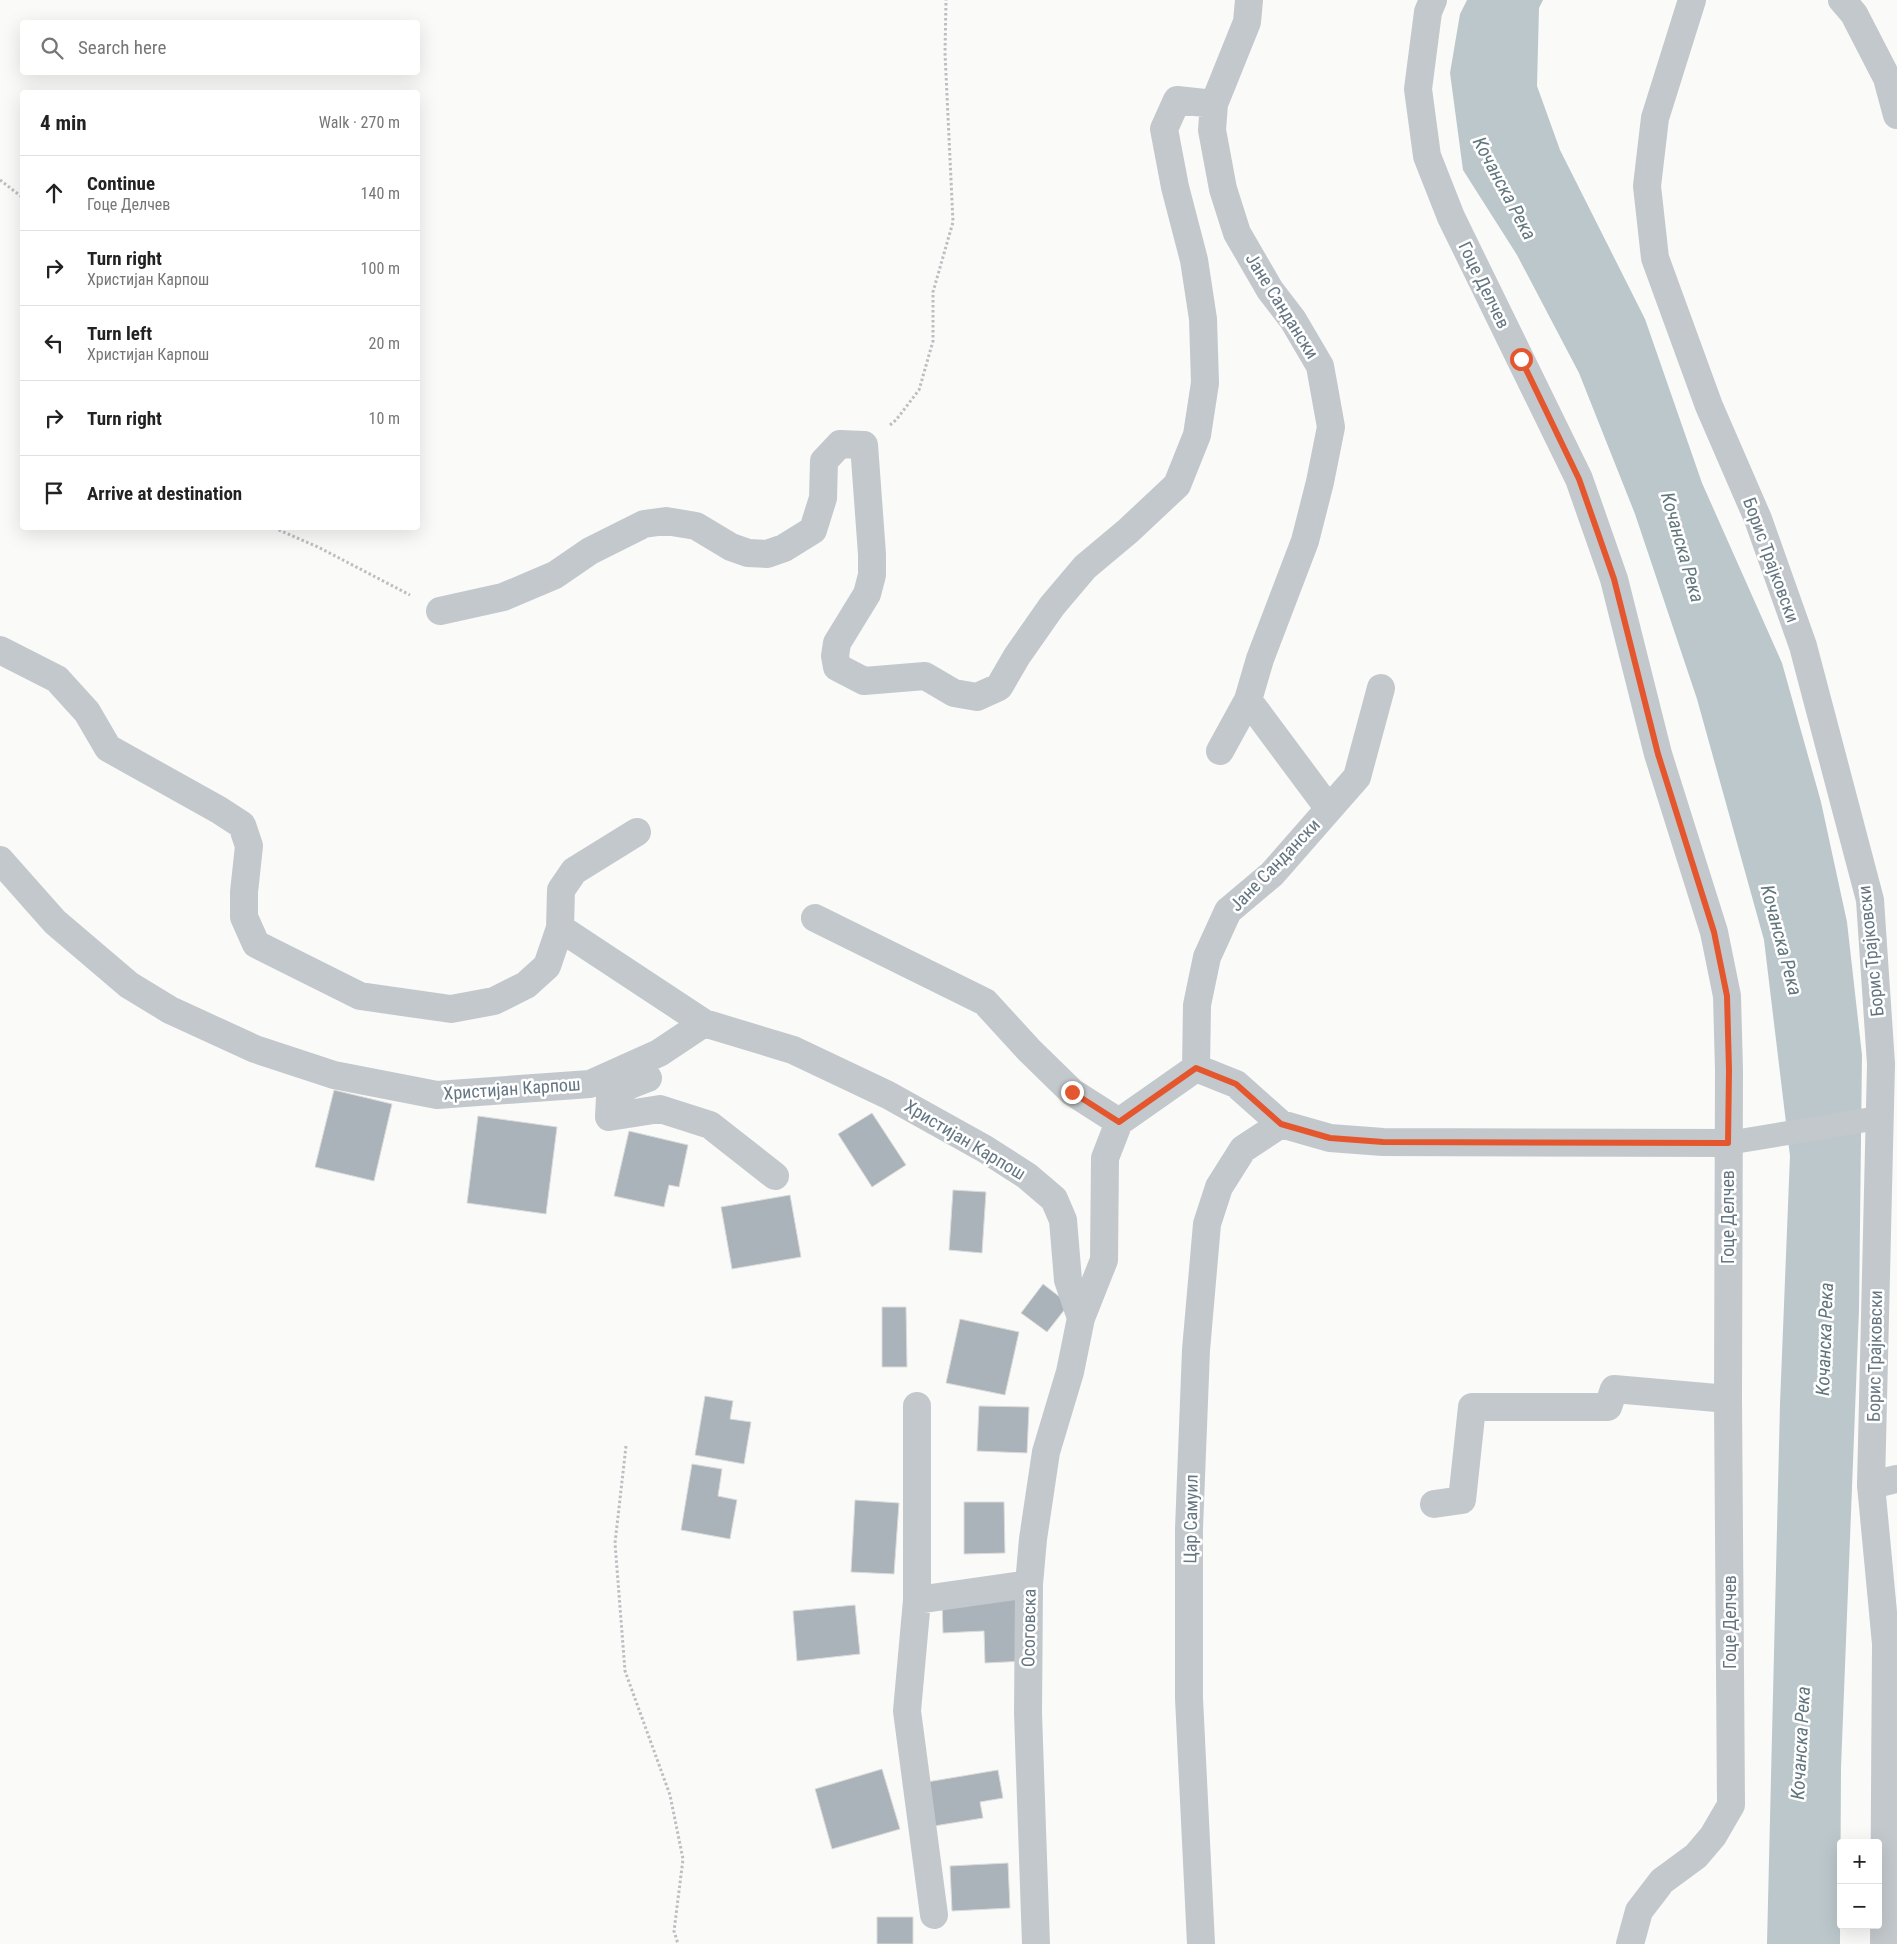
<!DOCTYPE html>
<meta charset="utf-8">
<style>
body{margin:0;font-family:"Roboto Condensed",sans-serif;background:#f2f2f2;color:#222}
.controls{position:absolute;right:15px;bottom:15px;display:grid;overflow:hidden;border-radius:5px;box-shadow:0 5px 20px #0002}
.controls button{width:45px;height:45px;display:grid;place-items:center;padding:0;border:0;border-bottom:1px solid #e0e0e0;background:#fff;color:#222;font:25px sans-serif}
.stop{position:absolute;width:15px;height:15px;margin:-11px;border:4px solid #e4572e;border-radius:50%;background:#fff}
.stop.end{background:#e4572e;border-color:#fff;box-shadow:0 1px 5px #0008}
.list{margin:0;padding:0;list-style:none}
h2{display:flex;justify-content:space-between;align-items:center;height:65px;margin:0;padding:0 20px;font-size:21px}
h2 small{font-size:16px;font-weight:400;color:#767676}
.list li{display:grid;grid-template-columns:32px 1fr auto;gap:15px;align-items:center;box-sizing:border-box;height:75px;padding:0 20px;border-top:1px solid #e0e0e0}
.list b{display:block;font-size:19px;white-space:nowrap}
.list p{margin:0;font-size:16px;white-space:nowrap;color:#767676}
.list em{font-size:16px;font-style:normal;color:#767676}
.icon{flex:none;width:28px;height:28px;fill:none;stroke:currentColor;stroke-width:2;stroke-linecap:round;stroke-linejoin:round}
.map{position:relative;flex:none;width:1897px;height:1944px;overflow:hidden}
.search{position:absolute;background:#fff;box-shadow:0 5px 20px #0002;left:20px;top:20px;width:400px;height:55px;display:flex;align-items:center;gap:12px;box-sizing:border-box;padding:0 18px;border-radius:5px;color:#767676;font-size:19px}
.panel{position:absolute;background:#fff;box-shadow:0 5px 20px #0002;left:20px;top:90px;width:400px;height:440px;border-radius:5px}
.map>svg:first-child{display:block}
.water{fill:#bbc7cb}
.building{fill:#aab3b9;stroke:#dcdcda}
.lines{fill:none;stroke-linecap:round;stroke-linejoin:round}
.path{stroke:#bbbfc2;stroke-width:3;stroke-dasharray:2.5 2.5;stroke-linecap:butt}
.pedestrian{stroke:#c3c8cc;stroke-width:24}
.minor{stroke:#c3c8cc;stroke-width:28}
.tertiary{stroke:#c3c8cc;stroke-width:28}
.route{stroke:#e4572e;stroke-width:6}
.labels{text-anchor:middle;stroke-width:5;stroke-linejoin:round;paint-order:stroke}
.street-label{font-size:18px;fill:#657683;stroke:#fff}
.water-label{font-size:19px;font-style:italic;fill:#60757c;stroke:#fff}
</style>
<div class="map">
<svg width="1897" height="1944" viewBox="0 0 1897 1944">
<rect width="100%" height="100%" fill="#fafaf8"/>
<path class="water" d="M1467 0H1543L1539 8 1537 86 1560 150 1645 319 1702 483 1782 663 1821 802 1847 922 1862 1055 1859 1309 1841 1768 1840 1944H1767L1780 1404 1790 1156 1764 940 1697 699 1635 514 1579 373 1517 255 1463 170 1450 73 1460 14Z"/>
<path class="building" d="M334 1090 392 1104 374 1181 315 1167Z
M872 1113 906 1165 872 1187 838 1134Z
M478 1116 557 1127 546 1214 467 1203Z
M629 1131 688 1145 679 1187 669 1185 664 1207 614 1196Z
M953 1190 986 1192 982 1253 949 1250Z
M790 1195 801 1257 732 1269 721 1207Z
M1043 1284 1069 1304 1047 1332 1021 1313Z
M882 1307H906L907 1367H882Z
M960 1319 1019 1332 1005 1395 946 1383Z
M705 1396 733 1401 730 1419 751 1422 744 1464 695 1455Z
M979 1406 1029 1407 1027 1453 977 1451Z
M692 1464 722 1469 718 1496 737 1500 730 1539 681 1530Z
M855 1500 899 1503 894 1574 851 1572Z
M964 1502H1004L1005 1553 964 1554Z
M1023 1598 1026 1661 985 1663 984 1631 943 1633 942 1601Z
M855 1605 860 1654 797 1661 793 1611Z
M882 1769 900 1829 832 1849 815 1789Z
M998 1770 1003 1798 980 1802 983 1818 928 1827 921 1783Z
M1008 1863 1010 1908 952 1911 950 1866Z
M877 1917H913V1944H877Z"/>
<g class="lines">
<path class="path" d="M0 180 22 197
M890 425 896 420 919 390 933 341V292L953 222 945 53 946 0
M274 528 318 547 410 595
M626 1446 615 1543 625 1671 670 1795 683 1859 674 1931 678 1944"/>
<path class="pedestrian" d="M1728 1143 1878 1118"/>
<path class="minor" d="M1433 0 1428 12 1418 89 1427 156 1451 217 1579 479 1614 579 1658 754 1714 932 1727 996 1729 1070 1728 1399 1731 1805 1713 1836 1696 1856 1662 1881 1639 1911 1630 1944
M1842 0 1854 14 1887 78 1897 115
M440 611 503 597 555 575 590 551 644 524 666 521 696 526 731 547 748 553 767 554 784 548 813 530 823 498 824 461 840 444 864 445 872 554V575L867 594 837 643 835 656 837 667 864 681 925 676 954 693 977 697 999 687 1017 656 1052 606 1085 567 1128 531 1177 485 1197 435 1205 383 1203 319 1194 260 1175 187 1164 129 1177 100 1214 104
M0 650 57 679 87 712 108 748 219 810 242 825 249 846 244 892V917L256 944 360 996 451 1009 494 1001 526 985 547 966 560 928
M1248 700 1329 809
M1220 751 1248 700 1260 659 1305 541 1320 482 1331 427 1320 366 1293 320 1270 290 1237 233 1223 189 1212 130 1214 104 1247 22 1249 0
M637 832 574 871 561 890 560 928 704 1023
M0 860 55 922 129 985 170 1010 255 1049 334 1075 437 1095 590 1084 659 1053 704 1023 793 1050 888 1095 985 1149 1027 1176 1054 1199 1063 1220 1068 1280 1081 1318 1104 1260 1105 1158 1119 1122 1196 1068 1236 1084 1281 1124 1330 1138 1383 1142 1728 1143
M815 918 985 1002 1029 1050 1072 1092 1119 1122
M1196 1068 1197 1005 1207 957 1228 911 1272 874 1357 777 1381 688
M648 1078 630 1085 610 1097 609 1117 660 1109 710 1125 775 1176
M917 1406V1600L907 1711 934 1915
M1871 1485 1897 1479
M1434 1504 1462 1500 1472 1407H1608L1614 1389 1728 1399
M917 1600 1029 1584
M1036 1944 1028 1713 1029 1584 1033 1539 1046 1452 1070 1372 1081 1318
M1201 1944 1189 1698V1529L1196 1350 1207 1224 1219 1187 1243 1149 1281 1124"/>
<path class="tertiary" d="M1692 0 1655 118 1647 186 1655 258 1709 406 1758 519 1803 646 1870 900 1881 1064 1871 1485 1886 1644 1884 1944"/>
</g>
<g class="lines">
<path class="route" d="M1072 1092 1119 1122 1196 1068 1236 1084 1281 1124 1330 1138 1383 1142 1728 1143 1729 1070 1727 996 1714 932 1658 754 1614 579 1579 479 1521 359"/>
</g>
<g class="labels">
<g class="street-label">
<text transform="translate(1484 285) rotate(64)" y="6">Гоце Делчев</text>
<text transform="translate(1282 306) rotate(58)" y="6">Јане Сандански</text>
<text transform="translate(1771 560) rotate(70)" y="6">Борис Трајковски</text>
<text transform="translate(1275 865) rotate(-46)" y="6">Јане Сандански</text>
<text transform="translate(1871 951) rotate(-96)" y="6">Борис Трајковски</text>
<text transform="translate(512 1089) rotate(-4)" y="6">Христијан Карпош</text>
<text transform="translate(965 1140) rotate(31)" y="6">Христијан Карпош</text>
<text transform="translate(1728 1217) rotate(-90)" y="6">Гоце Делчев</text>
<text transform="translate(1875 1356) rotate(-89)" y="6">Борис Трајковски</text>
<text transform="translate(1191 1519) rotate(-89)" y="6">Цар Самуил</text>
<text transform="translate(1730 1622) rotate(-90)" y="6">Гоце Делчев</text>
<text transform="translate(1029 1628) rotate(-89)" y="6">Осоговска</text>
</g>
<g class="water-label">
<text transform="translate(1505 188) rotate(62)" y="7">Кочанска Река</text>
<text transform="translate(1683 547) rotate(74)" y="7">Кочанска Река</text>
<text transform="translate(1782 940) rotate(75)" y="7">Кочанска Река</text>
<text transform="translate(1824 1339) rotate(-88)" y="7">Кочанска Река</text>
<text transform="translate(1800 1743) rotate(-87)" y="7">Кочанска Река</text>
</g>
</g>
</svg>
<div class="controls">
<button>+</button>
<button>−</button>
</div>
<div class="stop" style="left:1521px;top:359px"></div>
<div class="stop end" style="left:1072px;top:1092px"></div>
<div class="search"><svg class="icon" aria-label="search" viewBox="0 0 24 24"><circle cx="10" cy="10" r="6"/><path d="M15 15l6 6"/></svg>Search here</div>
<section class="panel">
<h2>4 min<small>Walk · 270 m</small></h2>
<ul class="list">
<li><svg class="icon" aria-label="ahead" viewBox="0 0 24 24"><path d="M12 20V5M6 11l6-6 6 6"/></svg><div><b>Continue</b><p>Гоце Делчев</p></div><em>140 m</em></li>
<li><svg class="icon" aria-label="right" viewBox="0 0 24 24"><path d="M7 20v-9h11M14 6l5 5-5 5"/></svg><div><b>Turn right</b><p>Христијан Карпош</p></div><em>100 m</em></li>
<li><svg class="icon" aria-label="left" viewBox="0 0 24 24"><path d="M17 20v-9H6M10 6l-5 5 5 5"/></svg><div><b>Turn left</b><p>Христијан Карпош</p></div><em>20 m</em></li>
<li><svg class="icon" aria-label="right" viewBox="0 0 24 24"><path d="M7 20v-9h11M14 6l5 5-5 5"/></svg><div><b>Turn right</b></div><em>10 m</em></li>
<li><svg class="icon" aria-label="arrive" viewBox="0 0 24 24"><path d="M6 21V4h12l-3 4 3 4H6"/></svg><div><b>Arrive at destination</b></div></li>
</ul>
</section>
</div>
